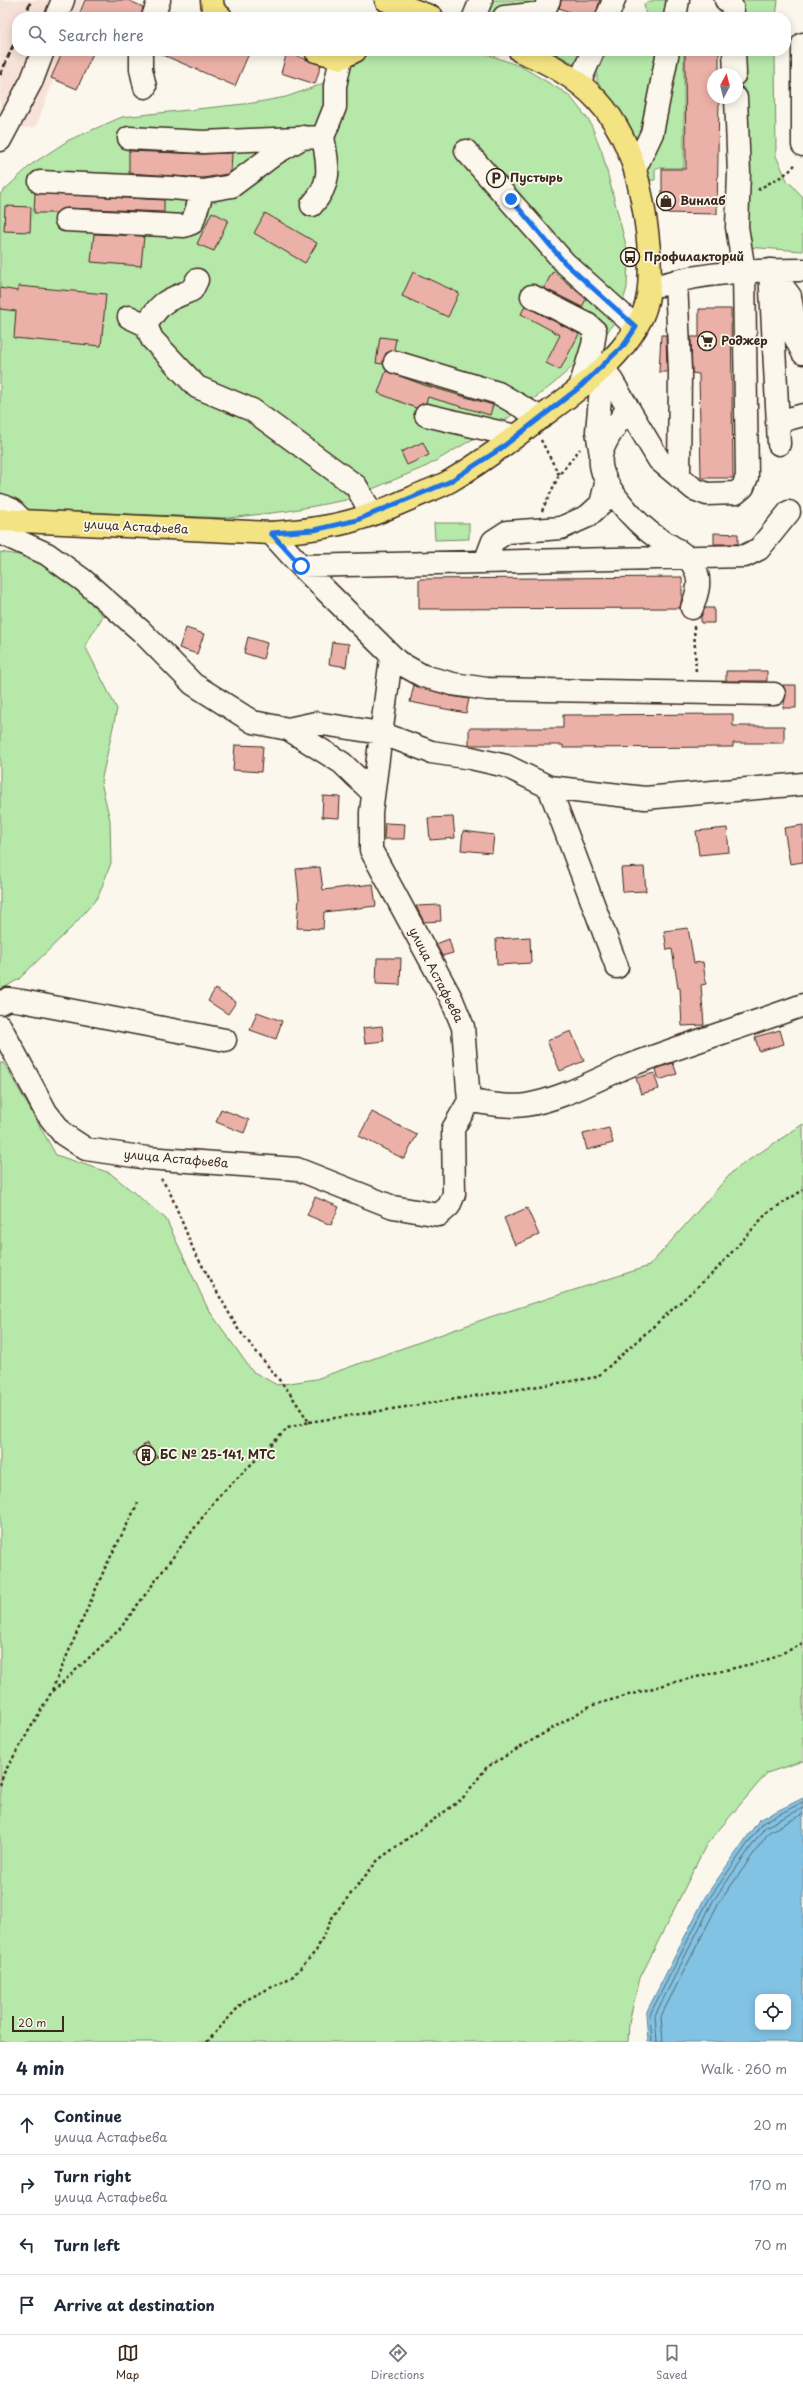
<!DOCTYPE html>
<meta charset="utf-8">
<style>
body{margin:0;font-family:"Playpen Sans",sans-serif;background:#f2f2f3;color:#1f2937}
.controls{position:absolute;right:12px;bottom:12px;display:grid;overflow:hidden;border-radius:8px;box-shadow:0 2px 10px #0003}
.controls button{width:36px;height:36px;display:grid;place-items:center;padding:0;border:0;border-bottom:1px solid #e0e1e3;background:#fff;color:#1f2937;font:20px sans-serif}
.compass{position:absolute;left:707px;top:68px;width:36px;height:36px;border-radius:50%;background:#fff;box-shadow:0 2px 10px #0003;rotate:7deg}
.scale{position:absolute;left:12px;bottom:10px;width:52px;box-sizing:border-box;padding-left:4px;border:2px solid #3b2a1e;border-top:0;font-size:11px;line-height:14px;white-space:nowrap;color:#3b2a1e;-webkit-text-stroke:3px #fbf7ec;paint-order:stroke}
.stop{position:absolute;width:12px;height:12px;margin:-9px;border:3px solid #1a73e8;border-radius:50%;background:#fff}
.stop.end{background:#1a73e8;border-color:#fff;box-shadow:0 1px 4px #0008}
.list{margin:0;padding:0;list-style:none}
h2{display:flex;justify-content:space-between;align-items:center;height:52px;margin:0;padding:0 16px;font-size:17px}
h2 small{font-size:13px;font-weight:400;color:#747a83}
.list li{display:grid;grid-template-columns:26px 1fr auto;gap:12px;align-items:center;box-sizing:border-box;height:60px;padding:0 16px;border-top:1px solid #e0e1e3}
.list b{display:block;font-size:15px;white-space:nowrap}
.list p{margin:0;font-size:13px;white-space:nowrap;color:#747a83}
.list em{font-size:13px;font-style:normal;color:#747a83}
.icon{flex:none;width:22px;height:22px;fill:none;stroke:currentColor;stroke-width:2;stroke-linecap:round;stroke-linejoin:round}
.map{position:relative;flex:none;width:803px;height:2042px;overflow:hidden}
.search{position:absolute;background:#fff;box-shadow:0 2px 10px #0003;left:12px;right:12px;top:12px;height:44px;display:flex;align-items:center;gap:10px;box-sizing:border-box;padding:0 14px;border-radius:16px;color:#747a83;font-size:15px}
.sheet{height:292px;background:#fff}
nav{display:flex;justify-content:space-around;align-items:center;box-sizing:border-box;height:56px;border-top:1px solid #e0e1e3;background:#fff;font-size:11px;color:#747a83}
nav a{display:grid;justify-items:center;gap:2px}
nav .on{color:#3b2a1e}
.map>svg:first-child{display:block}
.built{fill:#f6e2d8}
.green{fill:#b5e8a9;stroke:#788964}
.water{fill:#82c2e3;stroke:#668594;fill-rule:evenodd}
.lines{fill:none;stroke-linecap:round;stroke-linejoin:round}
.shore{stroke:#57676d;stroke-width:1}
.building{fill:#ebb1a8;stroke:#3b2a1e}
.minor-casing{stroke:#3b2a1e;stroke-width:25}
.major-casing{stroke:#3b2a1e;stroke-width:25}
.path{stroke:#3b2a1e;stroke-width:2.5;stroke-dasharray:3 3;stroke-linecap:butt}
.minor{stroke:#fbf7ec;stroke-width:22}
.major{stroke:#f4e382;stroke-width:22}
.rail{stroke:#3b2a1e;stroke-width:3;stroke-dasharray:6 3;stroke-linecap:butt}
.route{stroke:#1a73e8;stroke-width:5}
.labels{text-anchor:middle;stroke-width:3.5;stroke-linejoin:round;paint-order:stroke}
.poi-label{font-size:12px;font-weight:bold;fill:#3b2a1e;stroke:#fbf7ec;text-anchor:start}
.street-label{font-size:12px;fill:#3b2a1e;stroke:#fbf7ec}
</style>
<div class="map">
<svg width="803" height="2042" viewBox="0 0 803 2042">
<rect width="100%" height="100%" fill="#fbf7ec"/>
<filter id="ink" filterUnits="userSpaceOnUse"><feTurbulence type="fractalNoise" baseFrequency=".025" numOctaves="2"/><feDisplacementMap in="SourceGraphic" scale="8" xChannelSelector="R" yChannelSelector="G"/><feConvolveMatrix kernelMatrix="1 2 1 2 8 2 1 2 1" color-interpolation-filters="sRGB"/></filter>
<g filter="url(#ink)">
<path class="built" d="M0 0H83L76 17H17V51H64L36 127 0 129Z"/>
<path class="green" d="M477 0H555L548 17H476Z
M654 0H681L684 17H646L644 4Z
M734 0H778L776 17H739Z
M360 51H479L522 67 569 95 590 122 602 152 628 253 627 288 618 317 601 341 552 385 504 421 427 466 346 500 288 511 228 518 0 509V194L32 164 69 140 122 117 253 103 286 97 317 86 339 75Z
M551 51H589L577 63H573Z
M602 51H684V168H655V180L642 181 620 113 597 81V63Z
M740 51H775L776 156 787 180 803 197V251L745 247V174Z
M434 523H469V539L435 540Z
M0 552 25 556 61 571 103 616 85 646 117 709 101 782 110 820 111 863 98 897 73 926 19 979 0 990Z
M0 1063H4L56 1155 110 1173 166 1219 208 1309 252 1371 277 1385 316 1379 490 1317 649 1266 734 1170 803 1124V1761L767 1773 706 1845 640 1978 629 2022 628 2042H0Z"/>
<path class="water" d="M803 1798V2042H648L646 2013 705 1897 759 1820ZM758 1997H788V2027H758Z"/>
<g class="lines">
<path class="shore" d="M652 2042 650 2014 709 1899 762 1823 803 1802
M657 2042 655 2015 713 1901 765 1827 803 1808
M663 2042 661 2016 718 1904 769 1832 803 1814"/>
</g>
<path class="building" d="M85 0H128L143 7 141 17H78Z
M561 0H600L595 17H583L559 8Z
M63 51H94L77 89 51 78Z
M154 51H250L235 86Z
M685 51H719V74H713V98H719L717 214 662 213V169H686Z
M287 52 321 65 315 84 281 73Z
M129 151 202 154 232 153 231 171 227 174 203 178 129 173Z
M35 193 164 200V212L67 208 56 213H34Z
M5 206 31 207 30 232 4 231Z
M212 212 228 220 214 251 197 244Z
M265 213 317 243 305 263 254 233Z
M94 234 144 236 141 266 91 262Z
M553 271 586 299 582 307 544 288Z
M413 272 459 293 448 317 402 296Z
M18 286 106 294 101 346 14 338 16 311 0 309V288L18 291Z
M525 306 579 334 560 370 546 363 560 335 521 314Z
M699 309H731L733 478H701L699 374 692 373 691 337H699Z
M661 335H666L667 372H659Z
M380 337 396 339 394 350 386 353 383 364 376 363Z
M386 371 424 385 493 405 490 415 428 397 426 403 416 408 378 393Z
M423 442 429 455 407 465 401 452Z
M714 533 738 534V544H714Z
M682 577V597L680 608 419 609V579Z
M705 608H714V623H701V616Z
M186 628 204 634 197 654 179 648Z
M248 637 267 643 263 659 244 653Z
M332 642 349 644 346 667 329 664Z
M726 671H767V681H726Z
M414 685 450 696 469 699 466 713 410 702Z
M783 685H796V708H783L786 694Z
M733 714V726H784V743H733V747L563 748V745H469V728H563V715Z
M235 745 263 746 261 772 233 770Z
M323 796 340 797 339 818 322 817Z
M453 817 455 838 430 840 428 818Z
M385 823 405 824 404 839H384Z
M803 825V862L790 864 784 828Z
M727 828 729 852 699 855 696 831Z
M463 831 494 835 492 853 461 850Z
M320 867 323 890 373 884 376 906 324 912 323 929 297 928 299 898 296 869Z
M644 867 646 891 623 892 621 868Z
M440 905 441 921 424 922 416 906Z
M688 928 694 963 703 962 706 984 701 985 704 1025 682 1026 680 988H678L672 949 667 950 664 931Z
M530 937 531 963 497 965 496 939Z
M449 939 453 953 442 956 436 944Z
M377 958H401L400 985 376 984Z
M215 989 236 1002 228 1014 208 1001Z
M257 1012 282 1021 276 1039 250 1030Z
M382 1026 384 1041 365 1043 363 1028Z
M780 1030 784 1044 759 1051 755 1037Z
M571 1031 584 1061 560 1071 547 1041Z
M673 1063 677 1074 659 1080 656 1069Z
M654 1073 659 1089 641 1094 636 1078Z
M221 1109 249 1120 244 1133 216 1122Z
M372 1112 417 1135 404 1159 359 1136Z
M609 1128 613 1143 587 1150 583 1134Z
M315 1197 339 1207 331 1225 307 1215Z
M527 1208 539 1235 515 1245 504 1218Z
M147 1443 158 1457 144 1467 133 1453Z"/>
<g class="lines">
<defs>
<path id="minor" d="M726 0C733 3 733 10 733 17
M56 17 63 0
M153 17 159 0
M474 17 481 0
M504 17 543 13 549 0
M607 17 614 0
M675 17 678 0
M803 44V145
M141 51V69L145 87
M734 51 735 74
M579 83 593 51
M129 138 203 142 323 137 335 107V86L341 58
M0 140 32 80 43 51
M466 151 565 263 636 327
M635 169 652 133 668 51
M40 182 173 188 203 191 232 186 276 153 304 137
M312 205C333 182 328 165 323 137
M66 220 184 226 192 223 203 191
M770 270 779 444
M770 270 790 296 795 326V337L803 353
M676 281 680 371 679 477
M661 285C706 272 756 270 803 270
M532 296 587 324 595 331 593 345 580 387
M129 317 146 325 152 339 197 387 252 410 356 486 372 514
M146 325C162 300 166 301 192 290L197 280
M395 362 498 393 541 418
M603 366 659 460 694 489 707 494 736 493 743 487 747 477 744 271 737 227 739 173 736 98
M628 408C619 422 603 440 601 456 597 483 635 522 656 537 668 545 687 553 694 567 702 580 697 594 692 608
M426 415 516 436
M777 422 803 415
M601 455 597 431 603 366
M0 505 12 510 22 520
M0 533 47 554 83 580 141 631 193 684 253 722 288 729 342 763 373 793
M271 533 301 566 398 662 423 676 453 684 487 689 774 694
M485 562 493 541 507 532 561 528 588 516 601 504 606 484
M301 566 745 556 759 549 789 512
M288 729 316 723 381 733 431 752 471 758 506 766 549 787 645 798 803 784
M549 787 617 967
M0 1003 8 999 22 1001 225 1040
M0 1026 46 1112 63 1134 86 1149 147 1158 297 1169 393 1207 439 1215 449 1206 454 1194 453 1129 469 1101 463 1027 452 1000 371 850V812L391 658
M469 1101C488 1103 508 1108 526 1105 563 1099 597 1079 631 1065 688 1043 746 1026 803 1005"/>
<path id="major" d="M212 0 213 10 221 17
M386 0 432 17
M316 51 341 58 355 51
M0 520 271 533C301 531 330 528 358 519 377 514 394 505 412 498 424 492 438 488 450 481 479 464 506 444 532 424 572 394 623 361 643 314 657 281 646 215 638 181 621 112 585 77 520 51"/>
</defs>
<use href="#minor" class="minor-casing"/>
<use href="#major" class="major-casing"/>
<path class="path" d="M491 51 501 55
M758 190C770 181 791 175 796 162
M541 440 559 475
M542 511 559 475 580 449
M694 626 696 673
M309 1422 597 1377 715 1271 767 1213 803 1190
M52 1690 105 1568 138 1503
M0 1785 4 1773 51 1693 119 1630 216 1499 288 1428 309 1422 289 1392 238 1329 194 1251 169 1190 161 1179
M207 2042 244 2001 292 1977 316 1951 333 1916 378 1860 462 1799 487 1767 590 1706 671 1683 764 1661 803 1644"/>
<use href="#minor" class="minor"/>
<use href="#major" class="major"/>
<path class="rail" d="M25 17 31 0
M0 75 17 37"/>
</g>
</g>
<g class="lines" filter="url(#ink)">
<path class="route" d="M301 566 271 533 314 530 357 520 449 482 500 449 580 387 624 345 636 327 565 263 511 199"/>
</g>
<defs>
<symbol id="parking-ring" viewBox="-11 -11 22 22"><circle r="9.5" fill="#fbf7ec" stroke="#3b2a1e" stroke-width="1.5"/><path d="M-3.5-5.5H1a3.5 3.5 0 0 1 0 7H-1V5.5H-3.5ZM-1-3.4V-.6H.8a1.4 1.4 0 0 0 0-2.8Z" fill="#3b2a1e"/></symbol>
<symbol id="shop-ring" viewBox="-11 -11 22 22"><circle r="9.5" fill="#fbf7ec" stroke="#3b2a1e" stroke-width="1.5"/><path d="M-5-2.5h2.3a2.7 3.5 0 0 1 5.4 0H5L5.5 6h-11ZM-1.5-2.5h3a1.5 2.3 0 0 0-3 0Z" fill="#3b2a1e"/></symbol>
<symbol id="bus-ring" viewBox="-11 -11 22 22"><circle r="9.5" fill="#fbf7ec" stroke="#3b2a1e" stroke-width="1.5"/><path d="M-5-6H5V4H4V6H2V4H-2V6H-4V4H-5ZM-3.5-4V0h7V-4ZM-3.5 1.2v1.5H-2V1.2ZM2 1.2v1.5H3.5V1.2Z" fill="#3b2a1e"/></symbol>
<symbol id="supermarket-ring" viewBox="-11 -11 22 22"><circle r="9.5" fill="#fbf7ec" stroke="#3b2a1e" stroke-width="1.5"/><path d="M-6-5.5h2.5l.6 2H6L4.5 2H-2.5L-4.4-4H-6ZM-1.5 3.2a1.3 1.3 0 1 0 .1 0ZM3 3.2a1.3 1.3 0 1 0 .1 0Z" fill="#3b2a1e"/></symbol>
<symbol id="building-ring" viewBox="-11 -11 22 22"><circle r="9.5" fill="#fbf7ec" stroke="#3b2a1e" stroke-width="1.5"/><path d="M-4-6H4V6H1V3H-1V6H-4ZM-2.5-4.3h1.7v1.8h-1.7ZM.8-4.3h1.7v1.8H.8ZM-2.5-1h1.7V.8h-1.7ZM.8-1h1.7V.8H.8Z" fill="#3b2a1e"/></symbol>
</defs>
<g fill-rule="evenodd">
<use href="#parking-ring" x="485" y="167" width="22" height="22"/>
<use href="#shop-ring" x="655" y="190" width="22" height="22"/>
<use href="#bus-ring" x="619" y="246" width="22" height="22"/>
<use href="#supermarket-ring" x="696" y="330" width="22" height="22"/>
<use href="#building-ring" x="135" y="1444" width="22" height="22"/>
</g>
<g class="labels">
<g class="poi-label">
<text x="510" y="182">Пустырь</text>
<text x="680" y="205">Винлаб</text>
<text x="644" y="261">Профилакторий</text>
<text x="721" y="345">Роджер</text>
<text x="160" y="1459">БС № 25-141, МТС</text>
</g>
<g class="street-label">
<text transform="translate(136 527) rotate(3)" y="4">улица Астафьева</text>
<text transform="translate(436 975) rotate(63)" y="4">улица Астафьева</text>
<text transform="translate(176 1159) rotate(5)" y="4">улица Астафьева</text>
</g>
</g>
</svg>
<div class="controls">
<button><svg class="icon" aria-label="locate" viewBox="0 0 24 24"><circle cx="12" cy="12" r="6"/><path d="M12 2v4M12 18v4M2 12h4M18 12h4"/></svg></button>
</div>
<svg class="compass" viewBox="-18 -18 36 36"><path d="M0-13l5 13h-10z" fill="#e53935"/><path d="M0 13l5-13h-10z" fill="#747a83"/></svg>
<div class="scale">20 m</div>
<div class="stop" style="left:301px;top:566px"></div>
<div class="stop end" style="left:511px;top:199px"></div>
<div class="search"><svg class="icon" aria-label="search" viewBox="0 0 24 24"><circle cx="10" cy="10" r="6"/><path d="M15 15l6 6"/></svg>Search here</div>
</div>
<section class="sheet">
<h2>4 min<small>Walk · 260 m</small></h2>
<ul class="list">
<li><svg class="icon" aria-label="ahead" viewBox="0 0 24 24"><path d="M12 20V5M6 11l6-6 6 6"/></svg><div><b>Continue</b><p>улица Астафьева</p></div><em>20 m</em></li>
<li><svg class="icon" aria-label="right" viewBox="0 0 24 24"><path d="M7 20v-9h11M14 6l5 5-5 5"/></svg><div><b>Turn right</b><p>улица Астафьева</p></div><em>170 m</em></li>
<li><svg class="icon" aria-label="left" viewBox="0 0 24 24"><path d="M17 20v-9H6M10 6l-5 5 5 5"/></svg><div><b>Turn left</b></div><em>70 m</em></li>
<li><svg class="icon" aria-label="arrive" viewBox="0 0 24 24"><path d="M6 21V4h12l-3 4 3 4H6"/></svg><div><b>Arrive at destination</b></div></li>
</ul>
</section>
<nav>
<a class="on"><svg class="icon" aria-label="map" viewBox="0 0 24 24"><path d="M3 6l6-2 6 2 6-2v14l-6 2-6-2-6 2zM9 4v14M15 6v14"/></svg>Map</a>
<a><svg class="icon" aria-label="directions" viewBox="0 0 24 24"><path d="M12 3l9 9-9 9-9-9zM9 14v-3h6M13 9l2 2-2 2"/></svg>Directions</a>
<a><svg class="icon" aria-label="saved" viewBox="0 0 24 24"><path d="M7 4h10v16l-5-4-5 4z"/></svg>Saved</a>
</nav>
